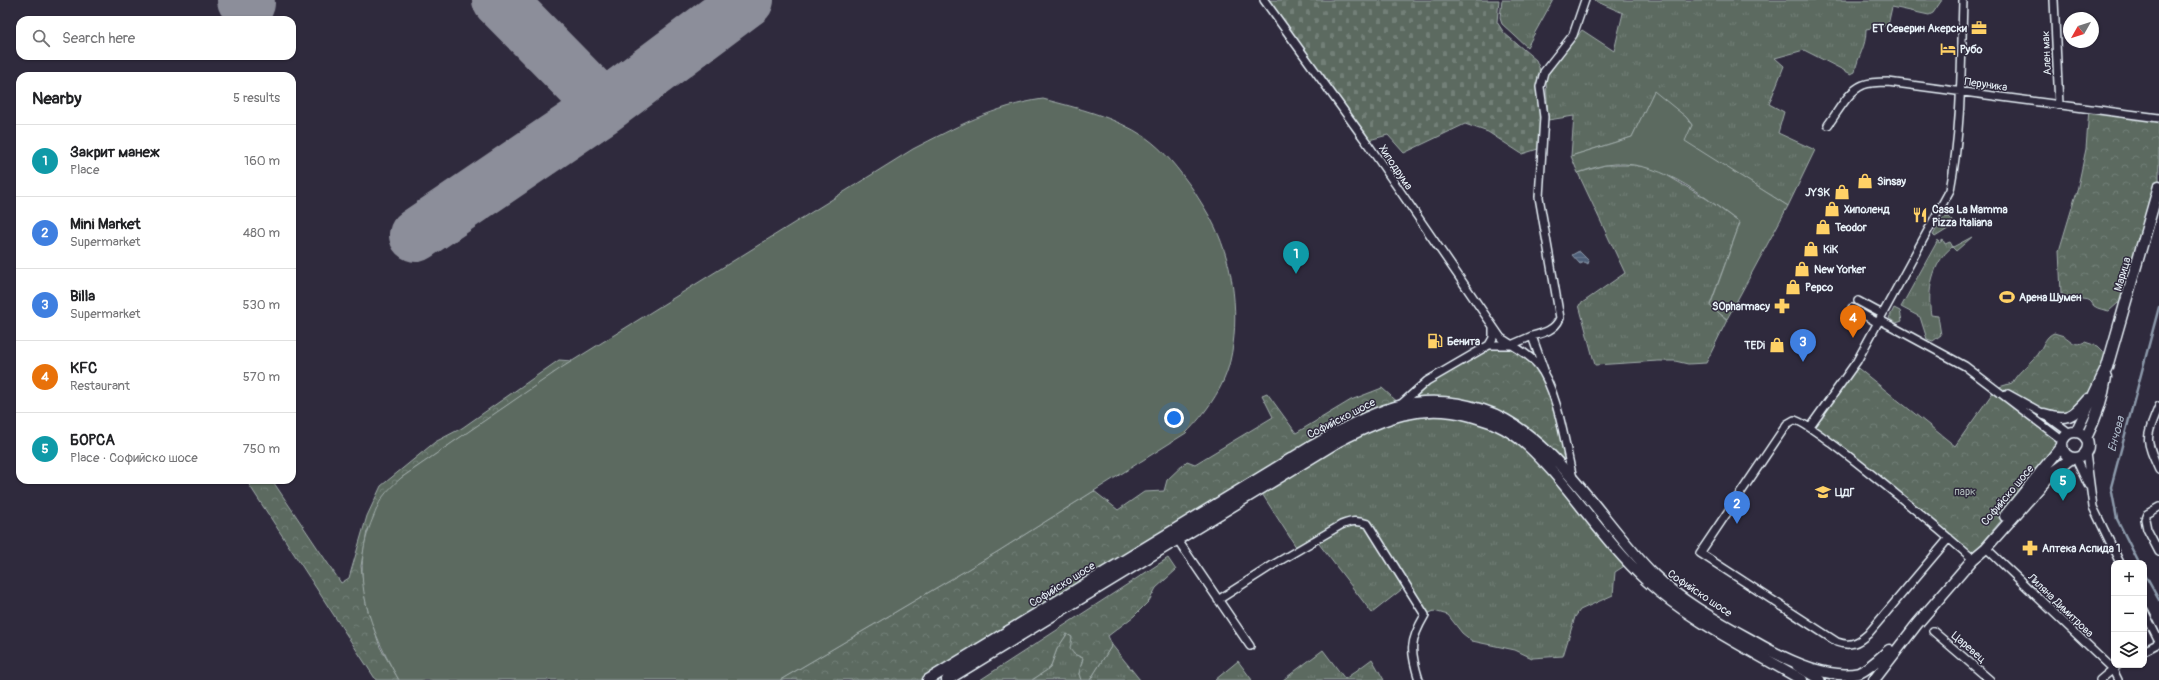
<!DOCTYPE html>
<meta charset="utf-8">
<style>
body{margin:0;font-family:Pangolin,sans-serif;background:#f2f2f2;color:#202124}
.controls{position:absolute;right:12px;bottom:12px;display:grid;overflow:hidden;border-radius:8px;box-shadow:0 1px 3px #0004}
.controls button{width:36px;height:36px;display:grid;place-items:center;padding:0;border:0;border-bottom:1px solid #e0e0e0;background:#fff;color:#202124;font:20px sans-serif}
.compass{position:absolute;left:2063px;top:12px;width:36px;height:36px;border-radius:50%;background:#fff;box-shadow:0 1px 3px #0004;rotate:231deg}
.you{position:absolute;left:1174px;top:418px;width:14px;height:14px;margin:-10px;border:3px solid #fff;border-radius:50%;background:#1a73e8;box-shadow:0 0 0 6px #1a73e833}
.badge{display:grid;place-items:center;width:26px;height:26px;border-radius:50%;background:#847042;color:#fff;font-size:13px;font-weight:700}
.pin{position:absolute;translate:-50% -33px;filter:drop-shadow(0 1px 2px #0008)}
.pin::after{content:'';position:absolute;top:21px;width:14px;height:12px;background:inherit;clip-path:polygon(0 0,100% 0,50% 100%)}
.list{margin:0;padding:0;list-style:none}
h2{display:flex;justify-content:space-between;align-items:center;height:52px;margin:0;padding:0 16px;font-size:17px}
h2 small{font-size:13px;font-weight:400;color:#757577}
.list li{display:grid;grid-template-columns:26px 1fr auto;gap:12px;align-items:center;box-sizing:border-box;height:72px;padding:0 16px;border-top:1px solid #e0e0e0}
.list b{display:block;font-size:15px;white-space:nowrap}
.list p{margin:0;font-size:13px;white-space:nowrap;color:#757577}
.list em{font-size:13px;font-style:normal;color:#757577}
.icon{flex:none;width:22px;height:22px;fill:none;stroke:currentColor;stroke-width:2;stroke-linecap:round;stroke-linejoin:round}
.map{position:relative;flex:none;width:2159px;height:680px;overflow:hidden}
.search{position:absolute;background:#fff;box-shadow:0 1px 3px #0004;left:16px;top:16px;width:280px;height:44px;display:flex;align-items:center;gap:10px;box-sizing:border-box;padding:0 14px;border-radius:12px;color:#757577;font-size:15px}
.panel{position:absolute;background:#fff;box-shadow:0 1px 3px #0004;left:16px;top:72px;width:280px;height:412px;border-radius:12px}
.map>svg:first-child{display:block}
.grass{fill:url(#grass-tufts);stroke:#a2aeac}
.forest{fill:url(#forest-crowns);stroke:#a2aeac}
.cemetery{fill:url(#cemetery-stones);stroke:#a2aeac}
.garden{fill:#5c6a60;stroke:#a2aeac}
.water{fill:url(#water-rules);stroke:#8d9bac}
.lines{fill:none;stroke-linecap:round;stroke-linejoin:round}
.stream{stroke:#8d9bac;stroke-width:2.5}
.runway{stroke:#8c8e9a;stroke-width:54}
.minor-casing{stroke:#e8f1f8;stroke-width:10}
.tertiary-casing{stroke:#e8f1f8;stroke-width:12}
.secondary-casing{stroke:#e8f1f8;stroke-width:13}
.minor{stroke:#2f2a3d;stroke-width:7}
.tertiary{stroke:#2f2a3d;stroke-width:9}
.secondary{stroke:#2f2a3d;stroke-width:10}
.labels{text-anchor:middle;stroke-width:3;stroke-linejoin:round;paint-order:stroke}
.poi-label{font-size:11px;font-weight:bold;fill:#e8f1f8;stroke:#2f2a3d;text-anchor:start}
.street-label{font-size:11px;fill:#e8f1f8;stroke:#2f2a3d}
.park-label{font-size:11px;fill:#b0bbbb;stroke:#2f2a3d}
.water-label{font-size:12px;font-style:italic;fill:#abb7c6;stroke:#2f2a3d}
</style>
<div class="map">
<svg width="2159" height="680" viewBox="0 0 2159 680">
<defs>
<pattern id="grass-tufts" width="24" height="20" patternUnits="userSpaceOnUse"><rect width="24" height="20" fill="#5c6a60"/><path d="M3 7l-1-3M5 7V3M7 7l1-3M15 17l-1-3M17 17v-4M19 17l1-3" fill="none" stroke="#738078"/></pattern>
<pattern id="forest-crowns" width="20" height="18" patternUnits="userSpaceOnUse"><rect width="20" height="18" fill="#5c6a60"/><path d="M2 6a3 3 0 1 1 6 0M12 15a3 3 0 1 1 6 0" fill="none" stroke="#738078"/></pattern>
<pattern id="cemetery-stones" width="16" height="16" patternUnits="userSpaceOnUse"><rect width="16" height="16" fill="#5c6a60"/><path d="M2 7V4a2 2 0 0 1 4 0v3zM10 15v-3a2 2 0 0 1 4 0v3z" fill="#738078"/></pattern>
<pattern id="water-rules" width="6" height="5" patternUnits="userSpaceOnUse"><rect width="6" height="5" fill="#50617a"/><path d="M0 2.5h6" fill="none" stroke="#69788e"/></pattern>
</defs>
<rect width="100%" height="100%" fill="#2f2a3d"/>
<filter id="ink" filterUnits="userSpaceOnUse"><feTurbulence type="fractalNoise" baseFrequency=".025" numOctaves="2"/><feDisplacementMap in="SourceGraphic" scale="8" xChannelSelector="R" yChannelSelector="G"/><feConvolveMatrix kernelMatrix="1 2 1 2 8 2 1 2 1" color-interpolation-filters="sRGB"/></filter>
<g filter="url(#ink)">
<path class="grass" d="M1502 0H1553L1527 47 1502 24 1500 18Z
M1593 0H1942L1933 13 1929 15 1892 7 1888 25 1866 29C1866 49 1858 54 1855 72L1851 74 1804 50 1775 58 1784 66 1769 104 1784 112 1778 133 1815 150 1788 206 1684 141 1692 125 1686 117 1654 92 1632 137 1571 156 1574 116 1548 120 1546 77 1582 30 1614 51 1623 13Z
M1605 165H1634L1658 170 1707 199 1740 223 1710 305 1727 320 1706 363 1688 364 1675 361H1658L1595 365 1579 305 1625 273 1578 173Z
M1949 217 1953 221 1951 227 1935 237 1933 235 1943 218Z
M1972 237 1956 251 1952 247C1932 263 1927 291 1931 315L1938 316 1941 335 1933 341 1927 339 1920 317 1901 307 1938 240 1939 243 1943 240 1945 244 1950 242 1953 247Z
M1894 308 1900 311 1902 321C1896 324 1894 322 1889 318Z
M1458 413 1523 442 1629 563 1615 572 1613 595 1580 610 1575 617 1563 656 1532 658 1515 650 1472 641 1462 633 1448 615 1434 611 1425 615 1406 586 1372 613 1316 540 1298 550 1259 489 1388 417Z
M1067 634 1072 637 1074 654 1083 658 1079 674 1081 680H1032L1050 668 1057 649Z
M1112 645 1140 680H1090Z
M1323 650 1345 679 1372 659 1384 680H1283Z
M1238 661 1252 680H1215Z"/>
<path class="forest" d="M2089 109 2159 118V186L2126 305 2118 303 2109 311C2105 310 2098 309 2094 306 2092 304 2092 302 2090 301 2080 296 2069 303 2061 293L2059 251 2077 191 2086 149Z
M2054 333C2057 334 2061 335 2064 336 2072 341 2074 347 2085 342L2097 346 2103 352H2111L2086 402 2059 418 1998 389 2062 440 2051 460 1979 547 1973 559 1810 427 1854 365 1955 446 1996 388 2012 383C2019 370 2032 363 2040 350 2044 344 2046 336 2054 333Z
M1489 345H1511L1525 353 1549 382 1573 480 1524 432 1400 405 928 680H780L997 552 1094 491 1118 510 1144 492 1164 491 1167 480 1187 461 1195 464 1273 417 1262 395 1267 393 1296 433 1351 400 1382 388 1401 405 1413 392Z
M559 360 572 361 401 478 367 531 361 566 366 604 380 647 399 680H376L246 480H272L341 583 349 578 367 516 381 486 435 442 462 428Z
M1168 558 1176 570 1156 588 1149 601 1134 616 1108 636 1112 645 1090 680H1081L1079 674 1083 658 1074 654 1070 649 1072 637 1067 634 1057 649 1050 668 1032 680H980Z"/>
<path class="cemetery" d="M1264 0H1499L1497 22 1504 33 1536 60 1541 72V148L1522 154 1488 132 1465 124 1404 153 1388 135 1365 141Z"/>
<path class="garden" d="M1654 91 1686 117 1692 125 1685 141 1788 206 1727 319 1710 306 1740 223C1701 194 1657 157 1605 165 1596 167 1586 170 1578 173L1571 156 1632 137Z
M1043 99C1078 108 1115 117 1145 137 1165 151 1178 169 1192 188 1200 201 1209 214 1215 227 1234 267 1240 318 1230 361 1224 388 1205 414 1186 433L997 552 780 680H399C370 630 348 575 373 518 376 511 378 504 382 498 387 491 394 484 401 478L561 368 913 149C956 127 994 106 1043 99Z"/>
<path class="water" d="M1579 251 1589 261 1588 264 1585 262 1580 264 1572 255Z"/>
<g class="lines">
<path class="stream" d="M2139 563 2117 519 2111 487 2159 307
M2144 573 2159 600"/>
<path class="runway" d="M244 0 248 3
M499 0 604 107
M416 235 604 107 747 0"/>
<defs>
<path id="minor" d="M1264 0 1365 140 1501 338C1513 346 1528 353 1538 365 1558 390 1565 446 1573 478
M2054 0 2059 105
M1828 125C1838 112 1848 91 1863 85 1870 82 1880 82 1888 82L2159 118
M1858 301 1882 314
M1852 308 1878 323
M1880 320 1965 366 2062 440
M1532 336C1544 333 1555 330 1560 318L1539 197 1544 117 1540 87 1544 72 1573 35 1585 0
M1489 345 1493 338V327
M2008 394 2044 414 2070 433
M1400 405 1427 381 1489 345H1511L1532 336 1544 370
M2159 406C2146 439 2144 437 2159 470
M1810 427 1857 361 1950 190C1962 128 1961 63 1963 0
M2086 453 2093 507 2120 563
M2076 459 2088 485
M2159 507 2147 514 2145 519 2147 529 2159 552
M1175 536 1250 646
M1949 538 1868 634C1858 643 1850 647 1837 642L1700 553 1787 424 1794 420C1812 421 1950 539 1973 559
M1986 548 2112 668 2118 680
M1218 600 1276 563 1341 525C1351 521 1357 520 1368 524L1425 615C1409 642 1410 651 1419 680
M2144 611 2159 641
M1933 631 1990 680
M2144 651 2159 643
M2100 680 2118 665"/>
<path id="tertiary" d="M1797 666 1820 680"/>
<path id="secondary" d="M2044 414C2067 421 2073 417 2088 399
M2062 445a13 13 0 1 1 26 0a13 13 0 1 1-26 0Z
M2076 432 2107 367 2159 186
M2086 438C2096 418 2103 399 2106 377
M2005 516 2061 447
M928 680 1312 446C1371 413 1414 388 1483 410 1553 432 1603 525 1654 575 1685 605 1725 625 1762 646 1787 660 1829 680 1859 673 1870 668 1880 658 1889 650
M947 680 1339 441C1383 418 1421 402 1471 416 1480 419 1489 421 1497 425 1520 435 1538 455 1554 473 1585 509 1612 549 1647 581 1692 622 1750 649 1802 680
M1874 680 1917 624 1973 559 1986 548 2054 471 2072 458"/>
</defs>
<use href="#minor" class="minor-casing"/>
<use href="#tertiary" class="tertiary-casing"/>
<use href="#secondary" class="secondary-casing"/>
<use href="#minor" class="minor"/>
<use href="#tertiary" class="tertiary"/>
<use href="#secondary" class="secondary"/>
</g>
</g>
<defs>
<symbol id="office-bare" viewBox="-9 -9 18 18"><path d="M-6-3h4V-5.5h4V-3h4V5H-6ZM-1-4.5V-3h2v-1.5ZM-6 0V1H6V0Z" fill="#ffd166" stroke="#2f2a3d" stroke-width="2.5" paint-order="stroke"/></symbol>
<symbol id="hotel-bare" viewBox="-9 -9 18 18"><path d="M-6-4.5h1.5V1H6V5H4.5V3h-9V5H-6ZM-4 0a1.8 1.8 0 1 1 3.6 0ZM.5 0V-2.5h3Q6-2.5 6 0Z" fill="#ffd166" stroke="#2f2a3d" stroke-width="2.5" paint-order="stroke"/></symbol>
<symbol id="shop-bare" viewBox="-9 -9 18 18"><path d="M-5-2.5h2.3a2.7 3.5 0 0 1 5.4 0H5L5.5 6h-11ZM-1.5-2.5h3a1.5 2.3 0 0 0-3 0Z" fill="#ffd166" stroke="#2f2a3d" stroke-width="2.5" paint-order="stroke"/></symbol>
<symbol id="restaurant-bare" viewBox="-9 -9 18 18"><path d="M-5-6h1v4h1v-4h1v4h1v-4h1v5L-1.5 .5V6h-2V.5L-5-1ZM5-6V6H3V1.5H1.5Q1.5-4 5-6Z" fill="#ffd166" stroke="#2f2a3d" stroke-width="2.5" paint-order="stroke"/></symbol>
<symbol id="stadium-bare" viewBox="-9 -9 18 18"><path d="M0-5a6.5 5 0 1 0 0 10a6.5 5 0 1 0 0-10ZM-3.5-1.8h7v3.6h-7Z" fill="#ffd166" stroke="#2f2a3d" stroke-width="2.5" paint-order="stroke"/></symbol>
<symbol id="pharmacy-bare" viewBox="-9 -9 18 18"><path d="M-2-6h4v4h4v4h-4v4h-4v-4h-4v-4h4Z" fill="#ffd166" stroke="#2f2a3d" stroke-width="2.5" paint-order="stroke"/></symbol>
<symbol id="fuel-bare" viewBox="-9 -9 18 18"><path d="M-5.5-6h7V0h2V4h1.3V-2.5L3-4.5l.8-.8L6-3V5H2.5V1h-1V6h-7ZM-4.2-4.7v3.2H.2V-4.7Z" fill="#ffd166" stroke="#2f2a3d" stroke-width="2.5" paint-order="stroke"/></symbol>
<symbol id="school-bare" viewBox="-9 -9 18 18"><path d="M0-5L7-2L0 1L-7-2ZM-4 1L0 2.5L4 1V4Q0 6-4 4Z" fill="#ffd166" stroke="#2f2a3d" stroke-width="2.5" paint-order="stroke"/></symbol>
</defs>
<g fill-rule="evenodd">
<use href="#office-bare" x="1968" y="17" width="22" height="22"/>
<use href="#hotel-bare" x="1937" y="38" width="22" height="22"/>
<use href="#shop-bare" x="1854" y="170" width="22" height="22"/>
<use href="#shop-bare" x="1831" y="181" width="22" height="22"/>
<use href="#shop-bare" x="1821" y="198" width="22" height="22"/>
<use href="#restaurant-bare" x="1909" y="204" width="22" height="22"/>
<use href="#shop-bare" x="1812" y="216" width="22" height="22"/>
<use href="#shop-bare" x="1800" y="238" width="22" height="22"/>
<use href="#shop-bare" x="1791" y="258" width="22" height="22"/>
<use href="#shop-bare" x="1782" y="276" width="22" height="22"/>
<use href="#stadium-bare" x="1996" y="286" width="22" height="22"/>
<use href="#pharmacy-bare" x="1771" y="295" width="22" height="22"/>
<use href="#fuel-bare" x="1424" y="330" width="22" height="22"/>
<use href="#shop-bare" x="1766" y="334" width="22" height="22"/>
<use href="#school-bare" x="1812" y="481" width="22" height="22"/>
<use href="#pharmacy-bare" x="2019" y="537" width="22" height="22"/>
</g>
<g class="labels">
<g class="poi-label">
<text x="1967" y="32" text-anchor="end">ЕТ Северин Акерски</text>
<text x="1960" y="53">Рубо</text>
<text x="1877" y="185">Sinsay</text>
<text x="1830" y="196" text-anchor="end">JYSK</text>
<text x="1844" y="213">Хиполенд</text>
<text x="1932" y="213">Casa La Mamma<tspan x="1932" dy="13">Pizza Italiana</tspan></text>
<text x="1835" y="231">Teodor</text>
<text x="1823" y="253">KiK</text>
<text x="1814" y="273">New Yorker</text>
<text x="1805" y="291">Pepco</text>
<text x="2019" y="301">Арена Шумен</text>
<text x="1770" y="310" text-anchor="end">SOpharmacy</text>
<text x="1447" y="345">Бенита</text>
<text x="1765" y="349" text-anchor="end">TEDi</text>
<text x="1835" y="496">ЦДГ</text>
<text x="2042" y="552">Аптека Аспида 1</text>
</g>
<g class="street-label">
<text transform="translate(2046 53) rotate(-93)" y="4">Ален мак</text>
<text transform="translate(1986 84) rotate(8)" y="4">Перуника</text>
<text transform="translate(1396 167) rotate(56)" y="4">Хиподрума</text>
<text transform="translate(2122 274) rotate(-74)" y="4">Марица</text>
<text transform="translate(1341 418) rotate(-27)" y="4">Софийско шосе</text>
<text transform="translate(2007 495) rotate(-50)" y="4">Софийско шосе</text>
<text transform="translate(1062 584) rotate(-32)" y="4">Софийско шосе</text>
<text transform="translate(1700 593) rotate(34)" y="4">Софийско шосе</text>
<text transform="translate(2061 605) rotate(44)" y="4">Лиляна Димитрова</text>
<text transform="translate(1969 647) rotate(41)" y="4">Царевец</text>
</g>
<g class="park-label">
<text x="1965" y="495">парк</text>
</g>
<g class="water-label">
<text transform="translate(2116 434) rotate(-75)" y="4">Енчова</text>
</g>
</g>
</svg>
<div class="controls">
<button>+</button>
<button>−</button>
<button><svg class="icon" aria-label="layers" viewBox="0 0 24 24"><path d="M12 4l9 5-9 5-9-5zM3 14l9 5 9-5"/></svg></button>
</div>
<svg class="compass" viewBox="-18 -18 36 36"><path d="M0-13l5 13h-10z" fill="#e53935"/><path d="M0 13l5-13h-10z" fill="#757577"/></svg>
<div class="you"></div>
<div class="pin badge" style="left:1296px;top:274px;background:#0f9aa8">1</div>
<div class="pin badge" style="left:1737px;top:524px;background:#3f7fe0">2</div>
<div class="pin badge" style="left:1803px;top:362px;background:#3f7fe0">3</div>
<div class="pin badge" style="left:1853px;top:338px;background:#e8710a">4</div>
<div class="pin badge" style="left:2063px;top:501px;background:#0f9aa8">5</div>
<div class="search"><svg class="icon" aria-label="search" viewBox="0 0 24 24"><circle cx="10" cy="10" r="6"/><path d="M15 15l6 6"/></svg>Search here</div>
<section class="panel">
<h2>Nearby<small>5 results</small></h2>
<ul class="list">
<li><span class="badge" style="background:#0f9aa8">1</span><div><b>Закрит манеж</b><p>Place</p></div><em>160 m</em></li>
<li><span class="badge" style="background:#3f7fe0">2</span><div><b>Mini Market</b><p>Supermarket</p></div><em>480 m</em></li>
<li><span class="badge" style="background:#3f7fe0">3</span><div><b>Billa</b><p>Supermarket</p></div><em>530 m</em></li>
<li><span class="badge" style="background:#e8710a">4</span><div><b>KFC</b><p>Restaurant</p></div><em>570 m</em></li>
<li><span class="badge" style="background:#0f9aa8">5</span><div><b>БОРСА</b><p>Place · Софийско шосе</p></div><em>750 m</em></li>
</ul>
</section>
</div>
